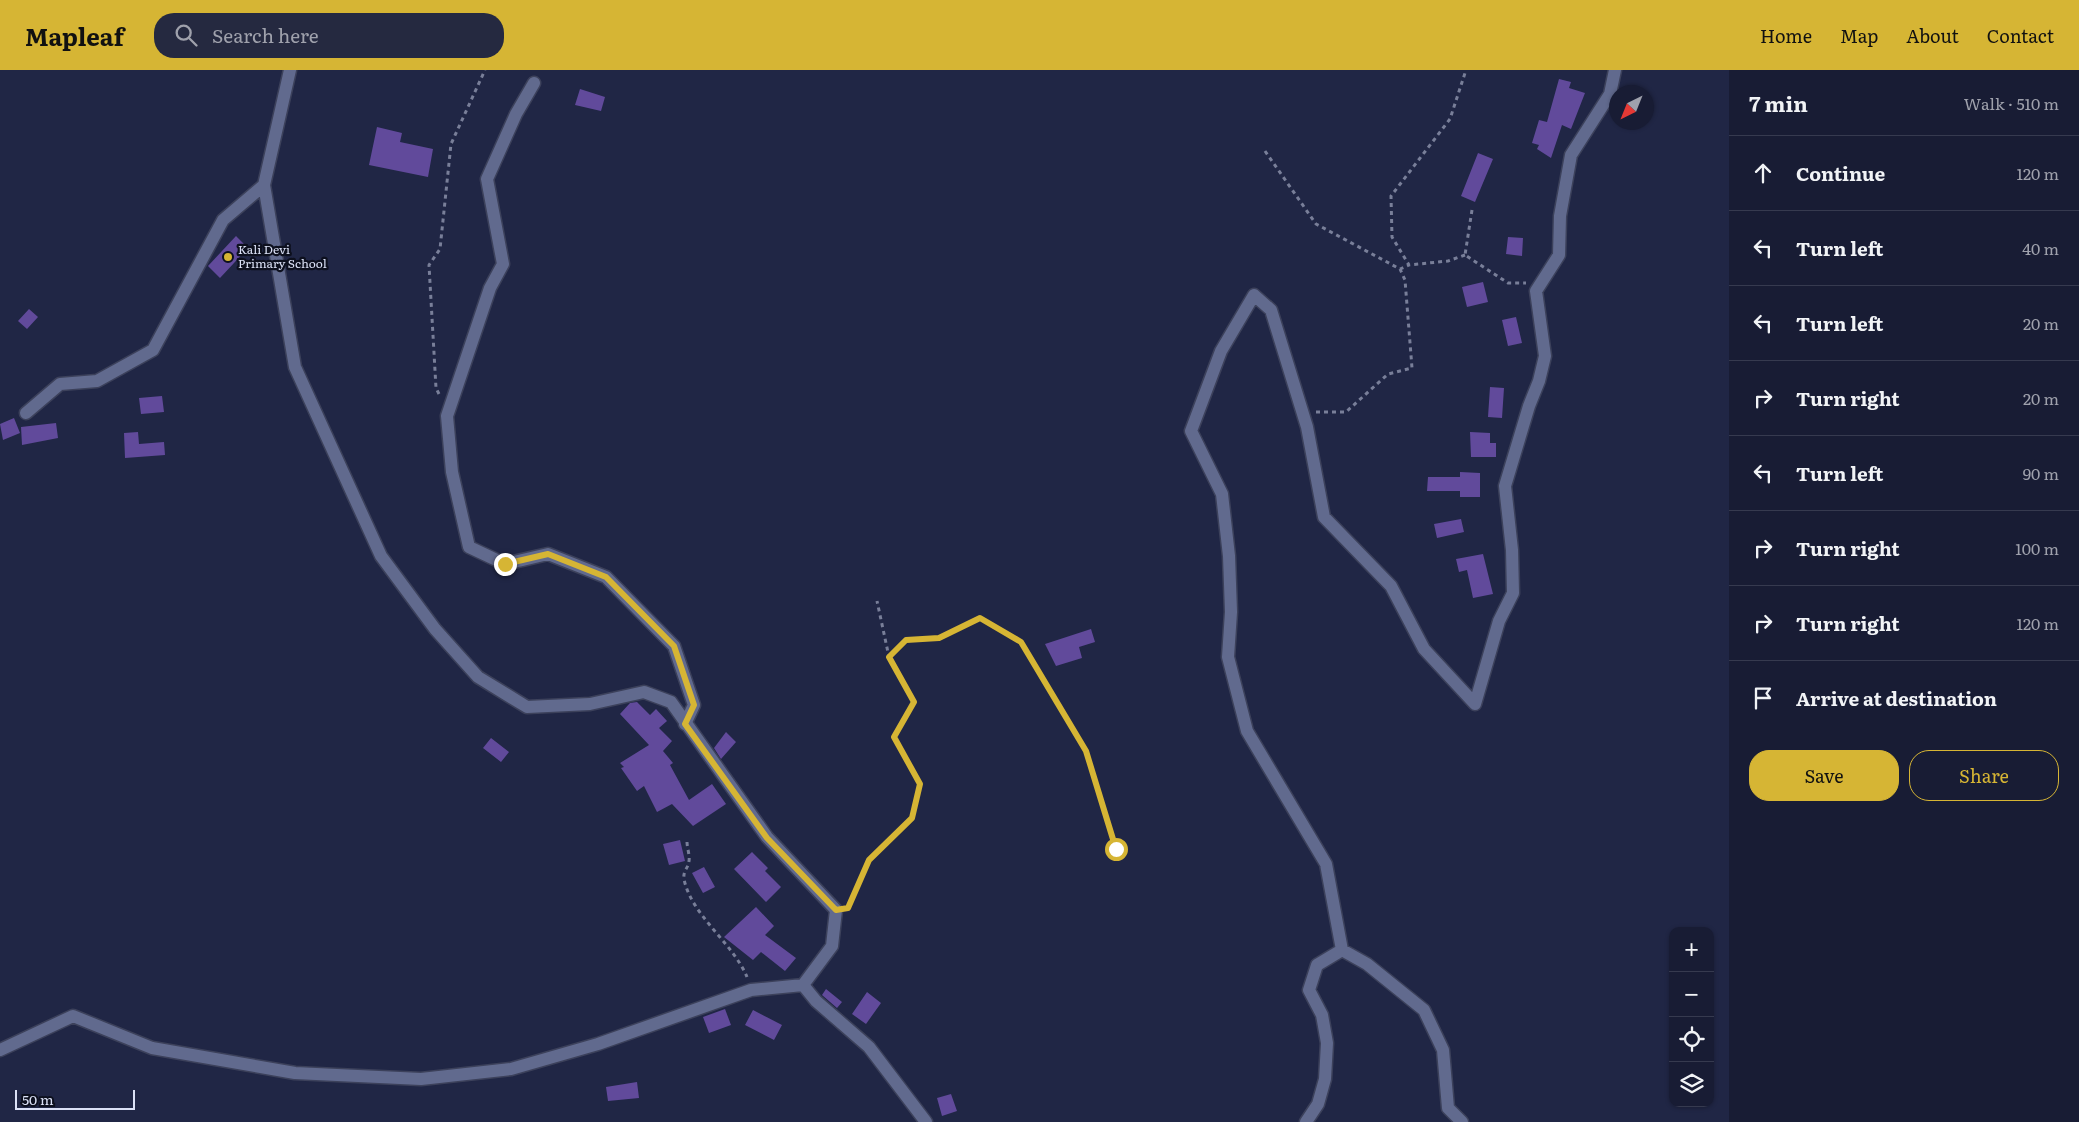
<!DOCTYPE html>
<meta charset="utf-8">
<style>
body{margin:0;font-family:Literata,serif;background:#252940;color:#f1f3f6}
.controls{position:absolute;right:15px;bottom:15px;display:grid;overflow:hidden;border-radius:10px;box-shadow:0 1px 4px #0004}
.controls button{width:45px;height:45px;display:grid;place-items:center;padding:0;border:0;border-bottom:1px solid #363a4f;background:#181c34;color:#f1f3f6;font:25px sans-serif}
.compass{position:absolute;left:1609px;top:15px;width:45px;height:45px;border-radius:50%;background:#181c34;box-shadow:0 1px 4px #0004;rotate:223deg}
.scale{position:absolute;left:15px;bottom:12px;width:120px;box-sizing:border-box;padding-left:5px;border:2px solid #dbe1f6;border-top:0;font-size:14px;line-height:18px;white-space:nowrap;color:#dbe1f6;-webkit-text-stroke:4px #0d101e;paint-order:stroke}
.stop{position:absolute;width:15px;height:15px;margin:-11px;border:4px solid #d6b534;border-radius:50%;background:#fff}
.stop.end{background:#d6b534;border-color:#fff;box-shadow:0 1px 5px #0008}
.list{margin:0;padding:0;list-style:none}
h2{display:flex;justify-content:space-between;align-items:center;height:65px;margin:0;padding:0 20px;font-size:21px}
h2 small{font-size:16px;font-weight:400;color:#9fa1ac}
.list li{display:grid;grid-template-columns:32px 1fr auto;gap:15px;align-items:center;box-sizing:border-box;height:75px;padding:0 20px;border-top:1px solid #363a4f}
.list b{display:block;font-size:19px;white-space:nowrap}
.list em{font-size:16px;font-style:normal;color:#9fa1ac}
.actions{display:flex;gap:10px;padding:15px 20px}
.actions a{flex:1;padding:11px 0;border:1px solid #d6b534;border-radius:20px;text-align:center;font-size:18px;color:#d6b534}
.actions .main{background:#d6b534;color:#111}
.icon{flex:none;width:28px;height:28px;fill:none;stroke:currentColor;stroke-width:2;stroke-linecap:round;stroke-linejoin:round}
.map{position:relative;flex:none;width:1729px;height:1052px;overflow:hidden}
header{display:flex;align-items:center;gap:30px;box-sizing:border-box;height:70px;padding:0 25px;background:#d6b534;color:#111}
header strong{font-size:24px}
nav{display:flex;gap:28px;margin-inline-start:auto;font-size:18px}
.search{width:350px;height:45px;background:#252940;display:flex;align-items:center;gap:12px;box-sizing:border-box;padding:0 18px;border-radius:20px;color:#9fa1ac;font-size:19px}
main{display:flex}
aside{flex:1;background:#181c34}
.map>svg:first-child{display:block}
.building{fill:#614a9b}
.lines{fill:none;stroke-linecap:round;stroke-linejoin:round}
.street-casing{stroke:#3c415b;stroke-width:15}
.path{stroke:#797f99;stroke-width:3;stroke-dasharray:4 4;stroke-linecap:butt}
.street{stroke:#616a8e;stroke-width:12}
.route{stroke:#d6b534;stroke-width:6}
.poi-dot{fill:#d6b534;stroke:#0d101e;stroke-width:2}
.labels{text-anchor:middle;stroke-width:4.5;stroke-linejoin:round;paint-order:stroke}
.poi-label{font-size:12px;fill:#dbe1f6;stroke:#0d101e;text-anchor:start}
</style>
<header>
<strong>Mapleaf</strong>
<div class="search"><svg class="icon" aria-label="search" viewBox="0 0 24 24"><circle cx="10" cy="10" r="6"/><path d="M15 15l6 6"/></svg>Search here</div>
<nav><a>Home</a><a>Map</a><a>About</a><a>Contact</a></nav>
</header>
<main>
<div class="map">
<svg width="1729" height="1052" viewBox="0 0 1729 1052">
<rect width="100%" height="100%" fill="#202645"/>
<path class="building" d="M1559 9 1571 12 1569 18 1585 23 1571 59 1562 55 1551 88 1537 79 1539 75 1532 73 1539 50 1547 52Z
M580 19 605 27 601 41 575 35Z
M377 57 402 63 400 72 433 79 428 107 369 95Z
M1478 83 1493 89 1475 132 1461 126Z
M236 166 248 178 220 208 208 196Z
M1508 167 1523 168 1522 186 1506 184Z
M1483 212 1488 232 1467 237 1462 217Z
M29 239 38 247 27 259 18 251Z
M1516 247 1522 273 1508 276 1502 250Z
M1490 317 1504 318 1502 348 1488 347Z
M162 326 164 342 141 344 139 328Z
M14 348 20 363 3 370 0 354Z
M56 353 58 368 22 375 21 357Z
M138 362 139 374 164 372 165 385 125 388 124 363Z
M1470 362 1490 363V373H1496V387H1471Z
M1460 402 1480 403V427H1460V421H1427L1428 407H1460Z
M1461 449 1464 462 1437 468 1434 454Z
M1483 484 1493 524 1473 528 1467 500 1459 502 1456 489Z
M1091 559 1095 572 1079 577 1082 588 1056 596 1045 574Z
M637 632 650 645 656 639 667 651 659 658 672 671 663 681 673 693 670 695 689 730 712 714 726 734 693 756 672 734 657 742 644 716 637 721 621 698 624 697 620 693 649 675 620 644 630 633Z
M726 662 736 672 721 689 714 678Z
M491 668 509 682 501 692 483 678Z
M680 770 685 791 669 795 663 774Z
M752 782 768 798 765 801 781 817 766 832 734 799Z
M704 797 715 817 703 823 692 803Z
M756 837 774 856 765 865 796 888 785 901 761 882 753 890 724 867Z
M826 919 842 932 837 938 822 925Z
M867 922 881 933 866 954 852 944Z
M725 939 731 955 709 963 703 947Z
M753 940 782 955 774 970 745 955Z
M637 1012 639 1028 608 1031 606 1017Z
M951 1024 957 1041 942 1046 937 1028Z"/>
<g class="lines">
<defs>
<path id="street" d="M534 13 516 44 487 109 503 194 490 218 447 346 452 402 469 477 505 494 548 484 606 507 674 576 694 635 685 654
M26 343 60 314 97 311 153 280 223 150 264 115
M1342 880 1326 794 1247 661 1228 587 1231 542 1229 486 1222 424 1191 361 1221 281 1254 225 1271 240 1307 357 1324 447 1391 516 1424 579 1475 634 1499 551 1513 523 1512 480 1505 416 1529 336 1539 311 1545 286 1536 221 1559 185 1560 146 1571 85 1610 24 1615 0
M1342 880 1367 894 1424 940 1443 980 1448 1038 1462 1052
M803 915 816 931 869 977 926 1052
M0 980 73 946 152 978 295 1003 421 1009 511 999 598 974 751 920 803 915 832 876 836 840 767 767 671 632 644 622 590 634 527 637 478 607 435 559 381 486 295 297 264 115 290 0
M1306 1052 1318 1034 1325 1009 1327 973 1322 945 1309 920 1317 895 1342 880"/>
</defs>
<use href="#street" class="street-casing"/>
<path class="path" d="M1265 81 1316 154 1400 199 1409 195
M1472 140 1465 185 1508 213H1526
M1465 185 1448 191 1409 195 1392 167 1391 126 1450 49 1466 0
M439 324 436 318 429 195 440 179 451 74 485 0
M1316 342H1346L1388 304 1412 298 1405 210 1400 199
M889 587 906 571 939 568 980 548 1021 572 1086 681 1116 779
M687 772C687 777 690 786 689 791 688 799 683 800 684 809 691 845 733 873 747 907
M850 835 869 790 912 748 920 714 894 667 914 632 889 587 877 531"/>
<use href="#street" class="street"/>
</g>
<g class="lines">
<path class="route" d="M505 494 548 484 606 507 674 576 694 635 685 654 767 768 836 840 848 838 869 790 912 748 920 714 894 667 914 632 889 587 906 570 939 568 980 548 1021 572 1086 681 1116 779"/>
</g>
<circle class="poi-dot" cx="228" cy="187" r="5"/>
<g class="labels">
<g class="poi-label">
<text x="238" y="184">Kali Devi<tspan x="238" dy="14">Primary School</tspan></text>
</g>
</g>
</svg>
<div class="controls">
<button>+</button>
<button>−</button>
<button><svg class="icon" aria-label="locate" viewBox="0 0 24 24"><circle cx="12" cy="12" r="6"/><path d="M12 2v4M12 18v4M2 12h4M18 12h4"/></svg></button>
<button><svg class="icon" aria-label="layers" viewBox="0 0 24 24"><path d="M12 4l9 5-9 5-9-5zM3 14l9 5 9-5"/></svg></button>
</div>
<svg class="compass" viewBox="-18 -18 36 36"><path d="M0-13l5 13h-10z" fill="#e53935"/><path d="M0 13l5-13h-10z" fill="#9fa1ac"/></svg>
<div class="scale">50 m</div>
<div class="stop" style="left:1116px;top:779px"></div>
<div class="stop end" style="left:505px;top:494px"></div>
</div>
<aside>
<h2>7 min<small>Walk · 510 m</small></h2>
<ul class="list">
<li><svg class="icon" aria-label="ahead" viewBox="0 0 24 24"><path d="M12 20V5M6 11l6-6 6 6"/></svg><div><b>Continue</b></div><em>120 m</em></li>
<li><svg class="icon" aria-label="left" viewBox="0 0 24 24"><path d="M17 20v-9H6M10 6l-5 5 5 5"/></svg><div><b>Turn left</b></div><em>40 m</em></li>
<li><svg class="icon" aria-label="left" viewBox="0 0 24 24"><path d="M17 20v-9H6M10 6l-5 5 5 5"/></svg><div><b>Turn left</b></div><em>20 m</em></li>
<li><svg class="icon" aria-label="right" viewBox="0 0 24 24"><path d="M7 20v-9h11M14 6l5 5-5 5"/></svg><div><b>Turn right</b></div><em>20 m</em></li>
<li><svg class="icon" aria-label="left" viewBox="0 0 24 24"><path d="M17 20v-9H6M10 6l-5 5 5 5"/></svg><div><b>Turn left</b></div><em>90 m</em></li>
<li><svg class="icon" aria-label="right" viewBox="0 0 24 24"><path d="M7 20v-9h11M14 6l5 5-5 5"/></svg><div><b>Turn right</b></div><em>100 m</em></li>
<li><svg class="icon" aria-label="right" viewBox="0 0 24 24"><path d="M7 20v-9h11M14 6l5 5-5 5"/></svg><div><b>Turn right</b></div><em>120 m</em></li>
<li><svg class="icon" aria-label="arrive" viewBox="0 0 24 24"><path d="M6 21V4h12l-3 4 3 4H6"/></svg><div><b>Arrive at destination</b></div></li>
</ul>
<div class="actions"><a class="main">Save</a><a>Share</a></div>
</aside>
</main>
